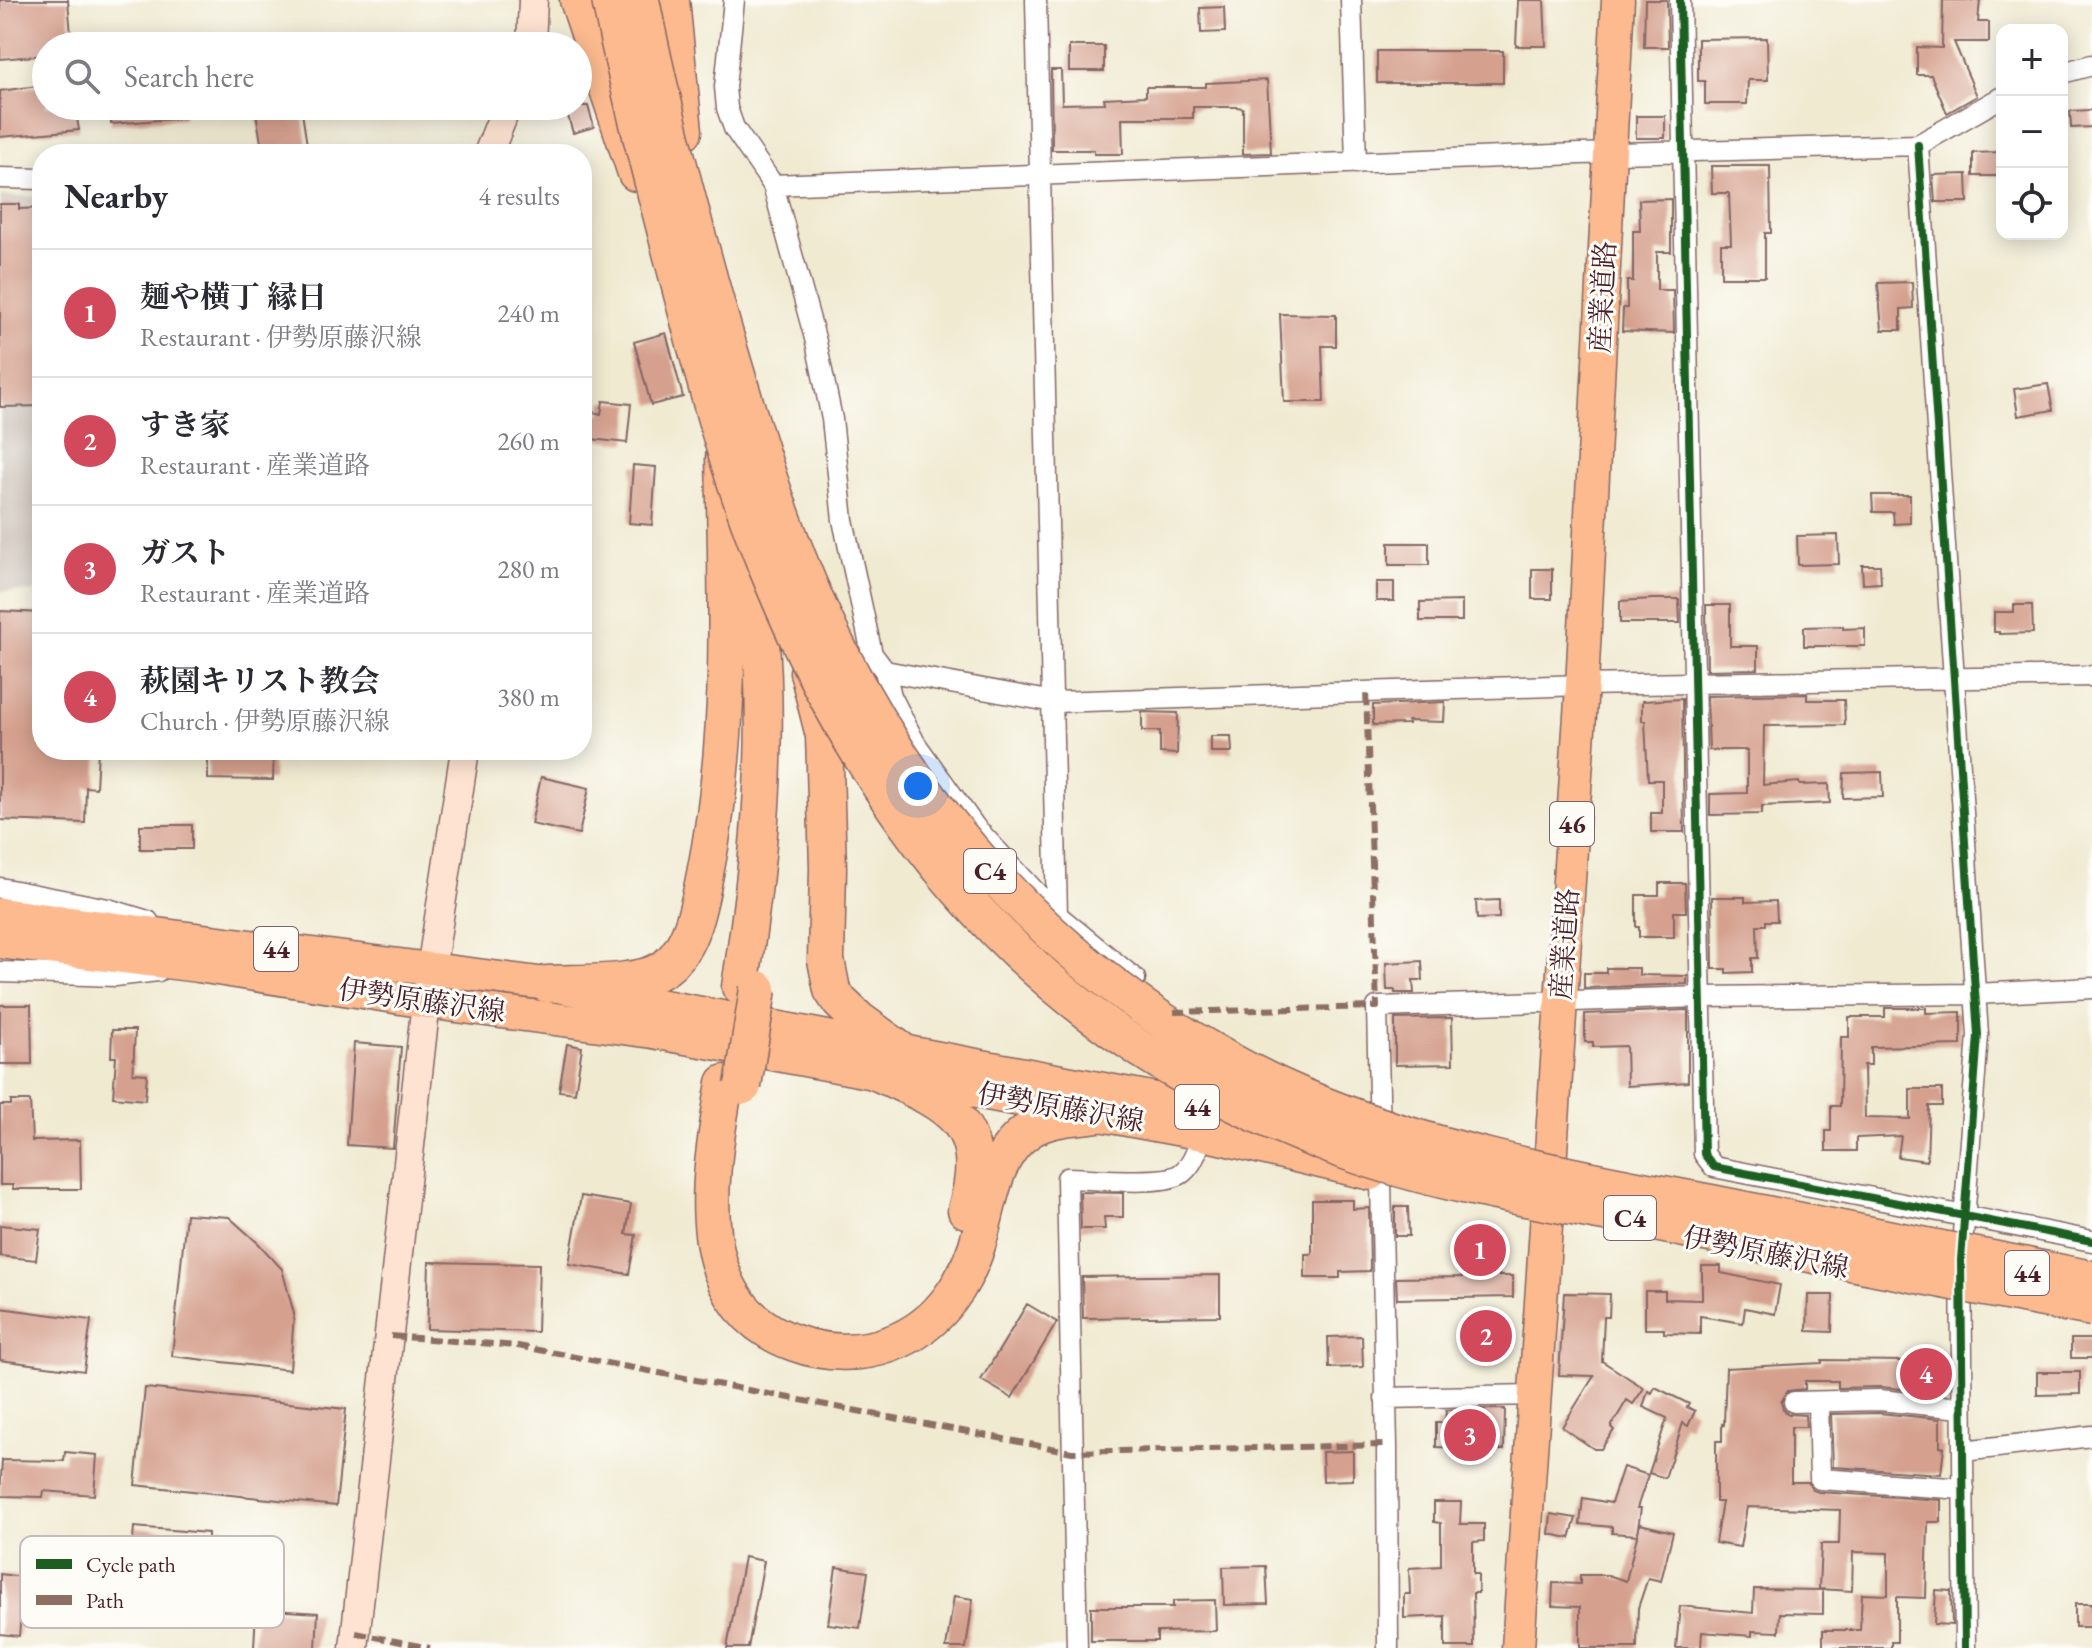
<!DOCTYPE html>
<meta charset="utf-8">
<style>
body{margin:0;font-family:"EB Garamond","Noto Serif JP",serif;background:#f7f7f7;color:#2b2b33}
.controls{position:absolute;right:24px;top:24px;display:grid;overflow:hidden;border-radius:16px;box-shadow:0 4px 20px #0003}
.controls button{width:72px;height:72px;display:grid;place-items:center;padding:0;border:0;border-bottom:2px solid #e1e1e2;background:#fff;color:#2b2b33;font:40px sans-serif}
.you{position:absolute;left:918px;top:786px;width:28px;height:28px;margin:-20px;border:6px solid #fff;border-radius:50%;background:#1a73e8;box-shadow:0 0 0 12px #1a73e833}
.badge{display:grid;place-items:center;width:52px;height:52px;border-radius:50%;background:#d1495b;color:#fff;font-size:26px;font-weight:700}
.pin{position:absolute;translate:-50% -50%;border:4px solid #fff;box-shadow:0 2px 8px #0006}
.list{margin:0;padding:0;list-style:none}
h2{display:flex;justify-content:space-between;align-items:center;height:104px;margin:0;padding:0 32px;font-size:34px}
h2 small{font-size:26px;font-weight:400;color:#7c7c81}
.list li{display:grid;grid-template-columns:52px 1fr auto;gap:24px;align-items:center;box-sizing:border-box;height:128px;padding:0 32px;border-top:2px solid #e1e1e2}
.list b{display:block;font-size:30px;white-space:nowrap}
.list p{margin:0;font-size:26px;white-space:nowrap;color:#7c7c81}
.list em{font-size:26px;font-style:normal;color:#7c7c81}
.icon{flex:none;width:44px;height:44px;fill:none;stroke:currentColor;stroke-width:2;stroke-linecap:round;stroke-linejoin:round}
.map{position:relative;flex:none;width:2092px;height:1648px;overflow:hidden}
.search{position:absolute;background:#fff;box-shadow:0 4px 20px #0003;left:32px;top:32px;width:560px;height:88px;display:flex;align-items:center;gap:20px;box-sizing:border-box;padding:0 28px;border-radius:44px;color:#7c7c81;font-size:30px}
.panel{position:absolute;background:#fff;box-shadow:0 4px 20px #0003;left:32px;top:144px;width:560px;height:616px;border-radius:32px}
.map>svg:first-child{display:block}
.industrial{fill:#ccc2b9}
.building{fill:#d5a08e}
.lines{fill:none;stroke-linecap:round;stroke-linejoin:round}
.street-casing{stroke:#846665;stroke-width:23}
.secondary-casing{stroke:#846665;stroke-width:31}
.primary-casing{stroke:#846665;stroke-width:35}
.highway-casing{stroke:#846665;stroke-width:39}
.street{stroke:#fff;stroke-width:20}
.secondary{stroke:#fee3d2;stroke-width:28}
.primary{stroke:#fcba8e;stroke-width:32}
.highway{stroke:#fcba8e;stroke-width:36}
.highway-bridge-casing{stroke:#846665;stroke-width:39;stroke-linecap:butt}
.highway-bridge{stroke:#fcba8e;stroke-width:36}
.quiet{stroke:#8d6e63;stroke-width:6;stroke-dasharray:12 6;stroke-linecap:butt}
.cycleway-casing{stroke:#fdfcf7;stroke-width:13}
.cycleway{stroke:#1b5e20;stroke-width:8}
.labels{text-anchor:middle;stroke-width:6;stroke-linejoin:round;paint-order:stroke}
.shield{fill:#fdfcf7;stroke:#806168;stroke-width:2}
.shield-label{font-size:26px;font-weight:bold;fill:#4a1f2b}
.street-label{font-size:28px;fill:#4a1f2b;stroke:#fdfcf7}
.key{fill:#fdfcf7;stroke:#c7baba;stroke-width:2}
.key-label{font-size:22px;fill:#4a1f2b}
</style>
<div class="map">
<svg width="2092" height="1648" viewBox="0 0 2092 1648">
<rect width="100%" height="100%" fill="#fdfcf7"/>
<filter id="ink" filterUnits="userSpaceOnUse"><feTurbulence type="fractalNoise" baseFrequency=".0125" numOctaves="2"/><feDisplacementMap in="SourceGraphic" scale="16" xChannelSelector="R" yChannelSelector="G"/><feConvolveMatrix kernelMatrix="1 2 1 2 8 2 1 2 1" color-interpolation-filters="sRGB"/></filter>
<filter id="wash" filterUnits="userSpaceOnUse"><feTurbulence type="fractalNoise" baseFrequency=".006" numOctaves="4" result="noise"/><feDisplacementMap in="SourceGraphic" scale="32" xChannelSelector="R" yChannelSelector="G"/><feGaussianBlur stdDeviation="1.8" result="paint"/><feColorMatrix in="noise" values="0 0 0 0 0 0 0 0 0 0 0 0 0 0 0 0 0 1.4 0 .05"/><feComposite in="paint" operator="in"/></filter>
<g filter="url(#wash)">
<rect width="100%" height="100%" fill="#f0ead1"/>
<path class="industrial" d="M0 196 42 197V592L0 591Z"/>
<g id="blocks">
<path class="building" d="M0 0H68L72 46H46V55L0 59Z
M1518 0H1544L1546 46H1516Z
M1645 0H1667L1668 47H1644Z
M1943 0H1980L1978 22H1989V42H1954L1977 96 1947 113 1931 75H1917V47L1942 48Z
M1224 7 1225 32 1201 33 1200 8Z
M1767 38 1768 80H1748L1747 104H1705V81H1698V39Z
M1069 46H1104V71H1069Z
M1377 51H1503V83H1377Z
M1051 70H1061L1062 104 1105 103 1104 98 1146 96V87H1206V83L1267 80 1271 153 1243 154V108L1237 107H1193V118H1122L1123 154H1094V150H1052Z
M46 85V106H75L79 130 0 137V91Z
M110 106H184V118L111 124Z
M255 106H301L307 145 262 149Z
M565 106H588L594 127 573 133Z
M2092 110V127L2071 128 2070 111Z
M1636 116H1665V138H1636Z
M2002 152V176H1973V153Z
M1711 166H1770L1771 233H1765V277H1721V244H1731L1729 193H1712Z
M1967 174 1968 202H1935L1933 175Z
M1671 199V252H1657V290H1673L1674 333 1622 331 1623 308H1627V281H1633V231H1640L1639 200Z
M0 204H19V209L42 208V406L0 407Z
M1912 282 1913 308 1901 309V330H1882L1878 283Z
M1280 314 1336 315V346H1322L1324 402H1284Z
M666 333 683 397 651 405 634 342Z
M2048 384 2053 410 2018 416 2014 389Z
M603 401 631 404 627 443 582 438V409L601 414Z
M633 465 656 467 652 525 629 523Z
M1872 495H1910V523L1894 524 1893 512H1873Z
M1838 535 1839 564 1798 565 1797 536Z
M1389 543H1429V565H1389Z
M1862 565H1880L1881 583 1863 584Z
M1532 569H1552V599H1532Z
M1376 582H1394V601H1376Z
M1653 599H1679L1680 623H1620V601Z
M1462 601V621H1420V602Z
M1706 605H1730V646H1758V669L1707 670Z
M2014 605H2032L2033 633 1999 634V632H1994V612H2014Z
M0 611 42 613V750H98L96 788 86 787 85 823 0 820Z
M1843 626V629L1865 628V646H1804V627Z
M1807 694V700H1844L1845 725 1764 726 1763 785 1799 782 1800 785 1829 784 1830 803 1762 806V814L1710 815V794L1747 793V750H1709L1707 696Z
M1682 699 1684 832H1651V813H1662V780H1648L1645 721H1642V701Z
M1445 702 1444 722 1408 721V724L1373 725V705Z
M1142 712 1178 713 1177 754 1160 753V731H1142Z
M1211 736H1231L1232 752H1211Z
M208 750H274L273 780 208 779Z
M1882 772 1883 797 1843 798 1844 773Z
M541 777 589 788 579 834 531 824Z
M140 825H192V849H140Z
M1659 883H1685L1686 912H1674V937H1639V927H1636V895H1659Z
M1712 897H1745V902L1776 901 1777 921H1766V925H1757L1758 958H1752V972L1726 973V969H1713Z
M1499 900V918L1477 919 1476 901Z
M1422 961 1423 980H1413L1414 993H1395V990H1387L1386 963Z
M1606 968H1639V975L1687 976V984L1584 988V973H1606Z
M0 1005H31L32 1064H0Z
M1885 1008H1926V1013L1961 1012V1045L1871 1047V1065H1864L1865 1118 1910 1119V1089H1942V1106H1929L1927 1161 1898 1157 1901 1136 1856 1138V1151H1826V1131H1831V1106H1840L1841 1037H1849V1017H1885Z
M1688 1010V1082L1627 1086 1626 1046 1593 1047V1042H1585V1014Z
M1452 1018 1453 1064 1395 1065V1019Z
M112 1030H135L133 1073 147 1074 145 1100 113 1097 116 1057H111Z
M354 1043 401 1047 393 1148 347 1145Z
M567 1044 582 1047 575 1093 559 1091Z
M11 1101H30L32 1141 80 1140 81 1189H13V1185H0V1105H11Z
M1080 1192 1123 1193V1217H1104L1105 1229H1081Z
M581 1196 631 1204 626 1234 636 1235 629 1274 569 1264Z
M1312 1200H1353V1209L1369 1208 1370 1271 1340 1272V1278H1305V1254H1312Z
M1395 1207H1408L1409 1236H1395Z
M186 1214 229 1217 259 1244 282 1269 294 1314 290 1370 172 1356Z
M0 1225 40 1229 36 1260 0 1256Z
M1498 1240 1499 1276H1513V1297L1397 1299 1396 1278 1462 1277 1460 1241Z
M429 1262 539 1264 537 1332 427 1329Z
M1702 1266H1721V1273L1780 1285 1775 1314 1745 1308 1743 1323 1700 1316V1334L1664 1333V1329H1645V1291H1665V1299L1702 1300Z
M1220 1275V1316L1083 1318 1082 1277Z
M1564 1293 1610 1294 1609 1317H1604L1602 1361 1644 1388 1633 1404 1627 1400 1611 1427 1614 1430 1601 1449H1594L1562 1427 1594 1376 1559 1375Z
M1808 1295H1833L1832 1332 1807 1331Z
M1027 1304 1057 1322 1012 1398 981 1380Z
M0 1308 91 1320 84 1371 0 1360Z
M1509 1323V1344L1463 1345 1462 1327Z
M1362 1336 1363 1367 1329 1368 1328 1337Z
M2071 1339H2092V1358H2071Z
M1822 1360 1904 1361V1365H1944V1393L1880 1387 1838 1388V1381H1805V1389L1788 1391 1781 1402 1783 1409 1788 1414 1805 1415 1806 1427H1791V1482H1808L1813 1490 1819 1492 1941 1500V1522H1928L1926 1598 1897 1597V1642H1891V1648H1823V1630H1860L1862 1594 1888 1595V1553L1853 1552 1852 1591 1819 1589 1821 1544H1839L1840 1510 1747 1507 1740 1547 1715 1543 1722 1502H1716V1441H1722V1424L1724 1425 1726 1368 1822 1363Z
M2037 1372H2080V1394L2037 1395Z
M1655 1387 1689 1404 1687 1407 1695 1411 1688 1426 1683 1423 1665 1478 1649 1473 1667 1418 1643 1407 1648 1391 1652 1393Z
M145 1388 346 1409 336 1506 135 1485Z
M1505 1409 1504 1450H1490V1454L1471 1453V1448L1436 1447V1423H1445L1446 1410Z
M1879 1413 1940 1419V1447H1944L1941 1474 1833 1467 1831 1414Z
M1353 1451V1480L1323 1481 1322 1452Z
M65 1452 97 1455 94 1495 44 1491 43 1497 0 1496 2 1460 64 1461Z
M1623 1467 1648 1475 1637 1508H1641L1637 1535 1612 1533V1527L1580 1524 1583 1498 1611 1503Z
M1434 1502H1461L1460 1524H1484V1541L1473 1542V1574H1478V1593H1473L1474 1647H1445V1616L1404 1618V1594H1410L1409 1568 1441 1566V1523L1434 1522Z
M1551 1514 1576 1518 1570 1538 1549 1534Z
M1640 1524 1673 1532 1661 1581 1648 1578 1638 1608 1637 1648H1580V1607L1552 1606 1553 1583 1580 1584V1575H1608L1626 1581Z
M134 1527 208 1533V1539L276 1549 272 1580 216 1570 131 1563Z
M744 1557 764 1561 748 1648H727Z
M1266 1566 1268 1604 1224 1605 1223 1567Z
M836 1567 868 1572 860 1628 828 1624Z
M0 1574 24 1577 19 1636 0 1634Z
M1754 1589 1823 1590V1614L1780 1613 1779 1632 1752 1631V1636L1702 1632 1701 1648H1676L1680 1606 1753 1613Z
M1936 1590 1951 1591 1952 1625 1934 1624Z
M954 1596 973 1599 966 1648H946Z
M1215 1600 1216 1631 1157 1632V1641H1091V1607H1173V1601Z
M2075 1604H2092V1627H2075Z
M256 1609 318 1613 316 1648H254Z"/>
</g>
</g>
<g filter="url(#ink)">
<use href="#blocks" fill-opacity="0" stroke="#846665" stroke-width="2"/>
<g class="lines">
<defs>
<path id="street" d="M734 0 725 87 727 108 734 128 773 185 816 342 832 419 843 520 872 654 885 671 891 696 915 743 975 827 1057 915 1135 979
M1036 0 1057 915
M1351 0 1356 163
M1680 0 1704 1154 1714 1167 2092 1241
M2062 73 2092 65
M1918 145 1978 1035 1961 1260 1965 1648
M0 178 42 179
M773 185 1579 154 1918 145 2002 97
M885 671 1054 702 1582 685 2092 676
M0 888 108 909 148 921
M0 972 115 976 158 971
M1385 1398 1534 1395
M1794 1402 1879 1400 1962 1408
M1818 1402 1820 1479 1964 1489
M1963 1451 2092 1436
M1077 1648 1067 1178C1090 1178 1168 1187 1183 1172 1194 1163 1198 1147 1203 1134
M1388 1648 1387 1445 1377 1007 1702 997 1975 994 2092 988"/>
<path id="secondary" d="M531 46 533 0
M488 154 507 106
M354 1648 426 1002 465 750"/>
<path id="primary" d="M0 914 547 984 1252 1117
M0 942 198 966 426 1002 653 1032 1203 1134 1371 1174
M1518 1648 1582 685 1618 0"/>
<path id="highway" d="M578 0 636 173
M671 0 684 131
M808 672 824 736 828 868 826 960 832 990 840 1002 859 1020 902 1051
M547 984C579 982 641 986 666 967 692 947 699 904 705 874 733 736 727 597 724 457
M740 987C759 865 770 751 760 628 758 599 756 571 751 543
M876 1072C947 1104 992 1121 966 1210
M725 1083C710 1172 684 1304 795 1343 825 1354 860 1355 890 1344 940 1326 969 1280 981 1231 991 1194 995 1153 1029 1130 1049 1117 1076 1117 1099 1114"/>
</defs>
<use href="#street" class="street-casing"/>
<use href="#secondary" class="secondary-casing"/>
<use href="#primary" class="primary-casing"/>
<use href="#highway" class="highway-casing"/>
<use href="#street" class="street"/>
<use href="#secondary" class="secondary"/>
<use href="#primary" class="primary"/>
<use href="#highway" class="highway"/>
<defs>
<path id="highway-bridge" d="M610 0C629 94 654 187 678 279 705 383 732 487 774 585 888 857 1065 1049 1345 1151 1439 1185 1539 1200 1636 1219 1788 1250 1940 1280 2092 1308
M641 0C662 106 690 210 719 314 752 428 785 543 839 650 937 846 1100 1010 1304 1097 1432 1152 1574 1177 1711 1203 1838 1228 1965 1253 2092 1279
M743 1086 758 989"/>
</defs>
<use href="#highway-bridge" class="highway-bridge-casing"/>
<use href="#highway-bridge" class="highway-bridge"/>
<path class="quiet" d="M1174 1012 1377 1007 1366 691
M391 1336 518 1346 1072 1452 1387 1445
M356 1633 430 1648"/>
<defs>
<path id="cycleway" d="M1680 0 1704 1154 1714 1167 2092 1241
M1918 145 1978 1035 1961 1260 1965 1648"/>
</defs>
<use href="#cycleway" class="cycleway-casing"/>
<use href="#cycleway" class="cycleway"/>
</g>
</g>
<g class="labels">
<g class="shield">
<rect x="1550" y="802" width="44" height="44" rx="6"/>
<rect x="964" y="849" width="52" height="44" rx="6"/>
<rect x="254" y="927" width="44" height="44" rx="6"/>
<rect x="1175" y="1085" width="44" height="44" rx="6"/>
<rect x="1604" y="1196" width="52" height="44" rx="6"/>
<rect x="2005" y="1251" width="44" height="44" rx="6"/>
</g>
<g class="shield-label">
<text x="1572" y="833">46</text>
<text x="990" y="880">C4</text>
<text x="276" y="958">44</text>
<text x="1197" y="1116">44</text>
<text x="1630" y="1227">C4</text>
<text x="2027" y="1282">44</text>
</g>
<g class="street-label">
<text transform="translate(1602 297) rotate(-87)" y="10">産業道路</text>
<text transform="translate(1564 944) rotate(-86)" y="10">産業道路</text>
<text transform="translate(422 1000) rotate(8)" y="10">伊勢原藤沢線</text>
<text transform="translate(1061 1107) rotate(10)" y="10">伊勢原藤沢線</text>
<text transform="translate(1766 1252) rotate(11)" y="10">伊勢原藤沢線</text>
</g>
</g>
<rect x="20" y="1536" width="264" height="92" rx="12" class="key"/>
<rect x="36" y="1559" width="36" height="10" fill="#1b5e20"/>
<rect x="36" y="1595" width="36" height="10" fill="#8d6e63"/>
<g class="key-label">
<text x="86" y="1572">Cycle path</text>
<text x="86" y="1608">Path</text>
</g>
</svg>
<div class="controls">
<button>+</button>
<button>−</button>
<button><svg class="icon" aria-label="locate" viewBox="0 0 24 24"><circle cx="12" cy="12" r="6"/><path d="M12 2v4M12 18v4M2 12h4M18 12h4"/></svg></button>
</div>
<div class="you"></div>
<div class="pin badge" style="left:1480px;top:1250px">1</div>
<div class="pin badge" style="left:1486px;top:1336px">2</div>
<div class="pin badge" style="left:1470px;top:1435px">3</div>
<div class="pin badge" style="left:1926px;top:1374px">4</div>
<div class="search"><svg class="icon" aria-label="search" viewBox="0 0 24 24"><circle cx="10" cy="10" r="6"/><path d="M15 15l6 6"/></svg>Search here</div>
<section class="panel">
<h2>Nearby<small>4 results</small></h2>
<ul class="list">
<li><span class="badge">1</span><div><b>麺や横丁 縁日</b><p>Restaurant · 伊勢原藤沢線</p></div><em>240 m</em></li>
<li><span class="badge">2</span><div><b>すき家</b><p>Restaurant · 産業道路</p></div><em>260 m</em></li>
<li><span class="badge">3</span><div><b>ガスト</b><p>Restaurant · 産業道路</p></div><em>280 m</em></li>
<li><span class="badge">4</span><div><b>萩園キリスト教会</b><p>Church · 伊勢原藤沢線</p></div><em>380 m</em></li>
</ul>
</section>
</div>
